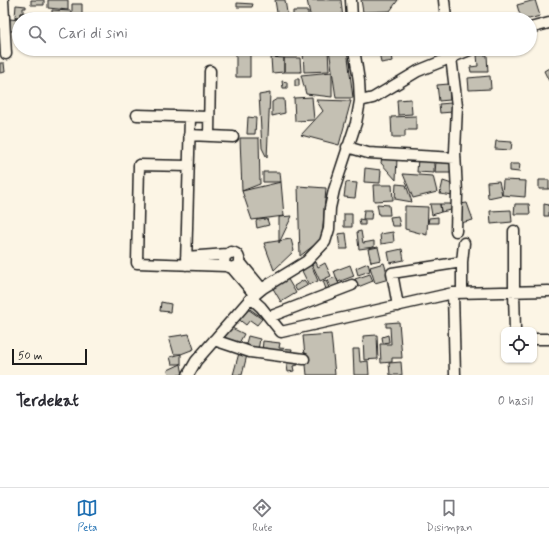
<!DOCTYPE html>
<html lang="id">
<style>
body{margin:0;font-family:Mynerve,sans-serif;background:#f2f2f3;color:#2b2b33}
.controls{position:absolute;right:12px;bottom:12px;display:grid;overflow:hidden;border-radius:8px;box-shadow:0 1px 3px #0004}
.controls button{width:36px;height:36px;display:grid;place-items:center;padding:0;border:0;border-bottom:1px solid #e1e1e2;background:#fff;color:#2b2b33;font:20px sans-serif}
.scale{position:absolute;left:12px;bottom:10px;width:75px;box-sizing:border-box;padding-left:4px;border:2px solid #1c1c1c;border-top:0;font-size:11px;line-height:14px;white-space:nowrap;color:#1c1c1c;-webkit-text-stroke:3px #fcf5e5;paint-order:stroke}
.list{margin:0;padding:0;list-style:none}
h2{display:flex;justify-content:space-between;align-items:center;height:52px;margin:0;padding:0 16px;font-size:17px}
h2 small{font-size:13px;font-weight:400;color:#7c7c81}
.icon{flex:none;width:22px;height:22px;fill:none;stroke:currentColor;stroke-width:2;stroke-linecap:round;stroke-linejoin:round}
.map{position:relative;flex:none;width:549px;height:375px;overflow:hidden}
.search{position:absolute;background:#fff;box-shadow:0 1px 3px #0004;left:12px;right:12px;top:12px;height:44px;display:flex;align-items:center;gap:10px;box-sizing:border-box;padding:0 14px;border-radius:22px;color:#7c7c81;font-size:15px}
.sheet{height:112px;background:#fff}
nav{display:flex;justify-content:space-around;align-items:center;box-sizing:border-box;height:56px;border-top:1px solid #e1e1e2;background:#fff;font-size:11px;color:#7c7c81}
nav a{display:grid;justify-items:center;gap:2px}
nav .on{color:#1f6fb2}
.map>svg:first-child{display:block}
.building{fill:#c4c0b3;stroke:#1c1c1c}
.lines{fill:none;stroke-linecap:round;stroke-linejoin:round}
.minor-casing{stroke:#1c1c1c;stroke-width:13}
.minor{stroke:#fcf5e5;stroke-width:10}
</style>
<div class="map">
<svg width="549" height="375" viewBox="0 0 549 375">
<rect width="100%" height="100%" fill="#fcf5e5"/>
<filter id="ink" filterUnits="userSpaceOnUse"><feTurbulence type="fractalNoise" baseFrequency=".025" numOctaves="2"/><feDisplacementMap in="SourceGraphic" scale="8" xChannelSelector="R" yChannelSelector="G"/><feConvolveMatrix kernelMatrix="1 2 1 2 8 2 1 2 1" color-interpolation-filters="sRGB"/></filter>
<g filter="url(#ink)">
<path class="building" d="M31 0H44V5H31Z
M48 0H68V10L48 8Z
M275 0H285L288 19H278Z
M307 0H341L343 19H311Z
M361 0H398L390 11 363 12Z
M535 0 540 16 529 19H521L517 5Z
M237 3 253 4 252 7H237Z
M72 4H82V19H72Z
M16 5 26 6V8H23V13H20V17H15Z
M52 10 71 11V19H52Z
M293 11H308V19H293Z
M20 13H33V17L30 16V19L15 18V17H20Z
M37 14 52 16 51 19H33V18H37Z
M10 19 19 20V31H10Z
M236 49H250V77H236Z
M328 49 329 71 304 72 303 50Z
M329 49H347L353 98H336Z
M391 49 393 61 381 63 379 51Z
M477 55H487L488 72H471L470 67 478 66Z
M271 57 284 58V72L272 73Z
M284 58H300L301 72H284Z
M0 63H4L5 72 0 73Z
M549 68V81L544 71Z
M332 72V97L306 94 301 75Z
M490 76 491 89 469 90 468 78Z
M295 79H299V86H295Z
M282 81 287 82V88H283Z
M449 84 450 100 439 101 437 85Z
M270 93 267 158 262 148 259 95Z
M312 97 314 120 295 121 294 98Z
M277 99H284L285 113 272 116V102Z
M411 99 412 114 398 115 397 100Z
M316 100 351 101 339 145 301 135 323 111Z
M451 103 453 112 440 113 439 104Z
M416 116V130H405V137H392L391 117Z
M248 117 256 118 255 134H247Z
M240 138H259L260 184 242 191Z
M496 141 512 142 511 150 495 149Z
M382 157 397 158 396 180 381 163Z
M418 158 434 159V173L417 172Z
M451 160 452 173H435L436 161Z
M510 164H520L519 172 510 171Z
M365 168 381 170 380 183 364 182Z
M263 172H280L281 182H263Z
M403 174 433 176 437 192 413 198Z
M503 180 526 181 525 197 502 195Z
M539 180H549V189H539Z
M443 181 455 185 453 196 440 194Z
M499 181 502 195 488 198 487 182Z
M281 182 284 216 252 220 242 191Z
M346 182 357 183 355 198 344 197Z
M396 184 406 185 412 202 395 199Z
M373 185H392L393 200 374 201Z
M298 186 326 188 322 239 300 256Z
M467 203 473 220 461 223 460 204Z
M377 204 389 205 390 215H379Z
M430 204H440L441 212 432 215Z
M440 204H450L452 206 451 210 441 212Z
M515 204H529L530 214H514Z
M544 204 549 205V216H544Z
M405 206 428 207 427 235 405 229Z
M364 210H372L371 219H363Z
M511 210 512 222 491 224 490 211Z
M344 214H352V227H344Z
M292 216 279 243V217Z
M398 216 400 226H392L390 217Z
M438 217V223H428L429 218Z
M267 219 269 225 257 228 256 222 257 220Z
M359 219 365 220V225H360Z
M361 231 363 243 374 241V247L359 249 357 232Z
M393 232 394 242 381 244 380 234Z
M346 233 348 249H340L338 234Z
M291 239 294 251 274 270 264 243Z
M378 247 381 260 371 262 368 249Z
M402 249 404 260 390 263 388 252Z
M316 262 318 267 325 263 331 276 320 281 312 264Z
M368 263 370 271 358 275 356 268Z
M384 263 389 279 375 283 370 267Z
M311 264 318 281 309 285 301 269Z
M350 265 354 276 338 282 334 271Z
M370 274 373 281 358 287 355 279Z
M286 276 296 293 281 302 271 285Z
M336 277 339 284 331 288 328 280Z
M304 280 308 285 297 291 294 286Z
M326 280 329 288 326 289 323 281Z
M252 300 268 322 247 307Z
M161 302 171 304 170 312 160 311Z
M245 307 262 319 257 325 250 320 246 325 237 318Z
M399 322 402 358H392V362L381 363 380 344H391L390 327H386V323Z
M228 326 244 334 238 345 222 336Z
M189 334 194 349 181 354H174L169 337Z
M331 334 335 375H307L303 336Z
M377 335 378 359 364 360 363 336Z
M388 335 389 342 383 343 382 337Z
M248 336 260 339 258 350 245 347Z
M263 341 280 343 279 348 292 349 291 354 262 351Z
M353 349H359L360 362 368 361 369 375H354Z
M239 353 247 355 242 375H233Z
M181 354V364H172L170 357Z
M297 359 298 365 293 366 294 371 288 372 286 360Z
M401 362 402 375H390L389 363Z
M181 364 183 375H169L168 370Z"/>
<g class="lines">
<defs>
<path id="minor" d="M3 0 6 54
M351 0 352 19
M444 0 446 19
M530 28 549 23
M450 49 457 106 455 152 457 193 456 231
M360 101 373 98 418 71 472 49
M137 115 209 117
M189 135 233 137
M209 136 210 71
M347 147 368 153 455 158
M188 166 139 165 137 263 226 266 232 268 238 265C241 258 238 253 231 252L225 256 224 263 226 266
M514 231V292L515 330
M186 257 227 254
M239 261 262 289
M186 265 190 117
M232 268 255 295
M453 293 549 291
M462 293V262
M251 298 261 307 281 332 453 293 455 375
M398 306 392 273 462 262 464 243
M269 317 352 285
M534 339H549
M214 340 250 352 304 359
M188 375 196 361 251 298 263 288 307 261 325 242 329 229 330 208 334 190 356 123 360 101 359 81 354 49"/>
</defs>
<use href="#minor" class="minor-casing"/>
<use href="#minor" class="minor"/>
</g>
</g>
</svg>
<div class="controls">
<button><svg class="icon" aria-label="locate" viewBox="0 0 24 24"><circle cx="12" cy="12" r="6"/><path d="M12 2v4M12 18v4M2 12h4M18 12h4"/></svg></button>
</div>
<div class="scale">50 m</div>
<div class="search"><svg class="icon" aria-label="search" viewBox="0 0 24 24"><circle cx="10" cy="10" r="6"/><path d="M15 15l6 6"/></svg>Cari di sini</div>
</div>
<section class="sheet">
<h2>Terdekat<small>0 hasil</small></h2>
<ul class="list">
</ul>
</section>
<nav>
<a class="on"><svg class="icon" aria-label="map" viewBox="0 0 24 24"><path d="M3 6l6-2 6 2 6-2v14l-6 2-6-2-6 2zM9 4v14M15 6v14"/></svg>Peta</a>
<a><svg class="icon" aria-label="directions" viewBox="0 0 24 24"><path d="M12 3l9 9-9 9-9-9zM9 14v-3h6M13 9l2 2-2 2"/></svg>Rute</a>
<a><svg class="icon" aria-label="saved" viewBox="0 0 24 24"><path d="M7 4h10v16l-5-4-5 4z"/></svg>Disimpan</a>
</nav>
